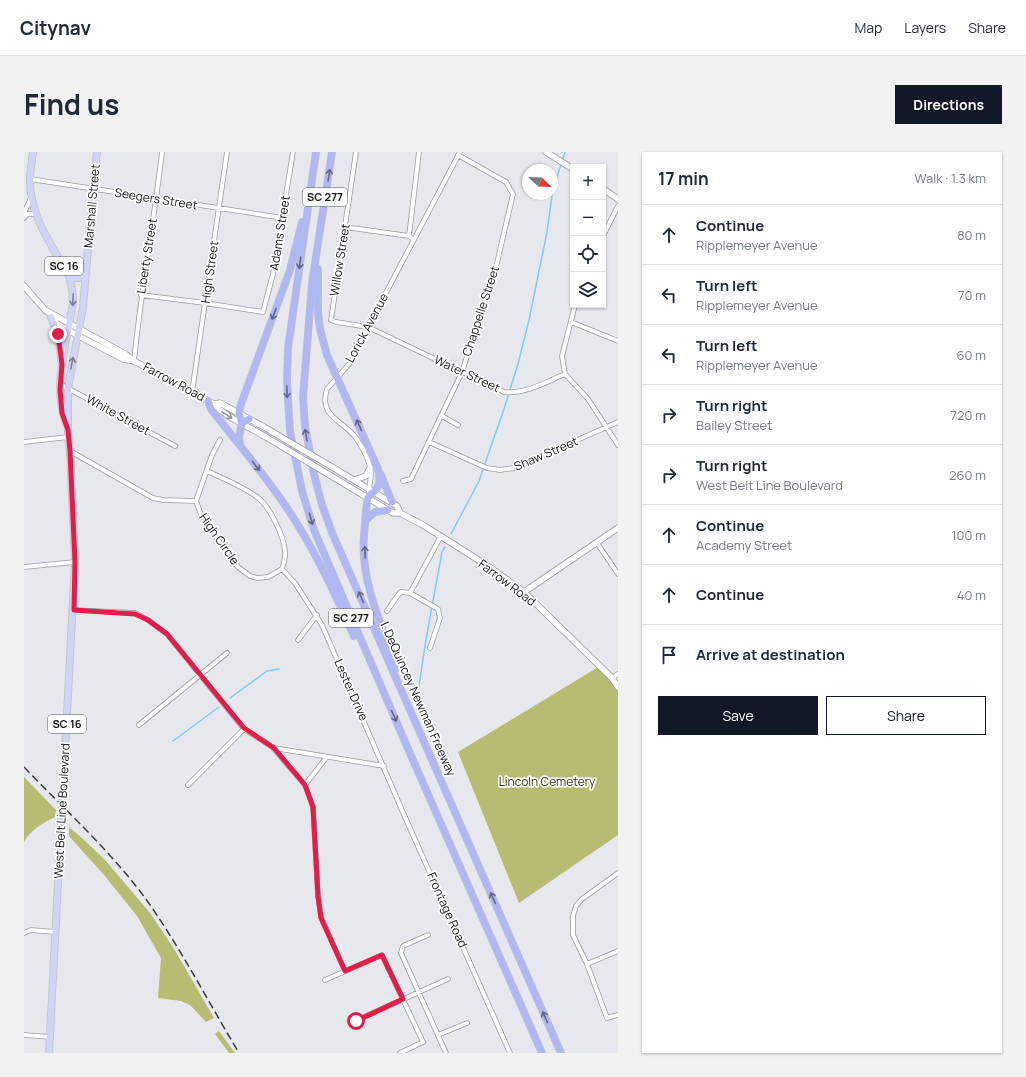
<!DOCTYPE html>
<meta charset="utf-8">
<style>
body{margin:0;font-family:Manrope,sans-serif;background:#f2f2f3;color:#1f2937}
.controls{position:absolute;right:12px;top:12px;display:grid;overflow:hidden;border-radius:0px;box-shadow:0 1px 3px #0004}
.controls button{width:36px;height:36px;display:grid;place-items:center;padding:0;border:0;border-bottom:1px solid #e0e1e3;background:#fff;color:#1f2937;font:20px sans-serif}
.compass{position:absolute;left:498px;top:12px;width:36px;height:36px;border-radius:50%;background:#fff;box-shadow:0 1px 3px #0004;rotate:113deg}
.stop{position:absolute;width:12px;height:12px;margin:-9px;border:3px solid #e11d48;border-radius:50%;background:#fff}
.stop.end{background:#e11d48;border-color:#fff;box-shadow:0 1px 4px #0008}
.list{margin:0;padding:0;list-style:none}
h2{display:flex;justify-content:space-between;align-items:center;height:52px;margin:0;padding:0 16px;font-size:17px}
h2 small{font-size:13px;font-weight:400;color:#747a83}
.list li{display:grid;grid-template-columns:26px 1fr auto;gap:12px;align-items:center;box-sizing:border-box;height:60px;padding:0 16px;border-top:1px solid #e0e1e3}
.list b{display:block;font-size:15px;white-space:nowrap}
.list p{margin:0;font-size:13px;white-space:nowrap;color:#747a83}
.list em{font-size:13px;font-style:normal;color:#747a83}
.actions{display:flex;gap:8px;padding:12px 16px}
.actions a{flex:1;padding:9px 0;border:1px solid #111827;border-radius:0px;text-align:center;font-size:14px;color:#111827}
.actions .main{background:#111827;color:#fff}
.icon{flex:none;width:22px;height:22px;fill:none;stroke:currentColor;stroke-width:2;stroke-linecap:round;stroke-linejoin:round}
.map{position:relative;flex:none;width:594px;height:901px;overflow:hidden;border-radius:0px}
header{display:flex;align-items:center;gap:24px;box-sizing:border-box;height:56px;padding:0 20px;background:#fff;border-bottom:1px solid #e0e1e3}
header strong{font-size:19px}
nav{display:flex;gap:22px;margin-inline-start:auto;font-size:14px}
.intro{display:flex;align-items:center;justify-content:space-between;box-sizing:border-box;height:96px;padding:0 24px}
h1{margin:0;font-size:28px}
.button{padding:10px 18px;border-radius:0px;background:#111827;color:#fff;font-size:14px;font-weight:700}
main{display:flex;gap:24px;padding:0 24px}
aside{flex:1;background:#fff;border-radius:0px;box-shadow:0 1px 3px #0004}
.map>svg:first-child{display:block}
.green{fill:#b8bb72}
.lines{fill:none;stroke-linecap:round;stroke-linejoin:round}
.stream{stroke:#7fcaf6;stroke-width:1.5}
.street-casing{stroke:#99999f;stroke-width:5.5}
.secondary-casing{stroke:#99999f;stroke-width:7}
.primary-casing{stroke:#c7c7c7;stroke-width:8}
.highway-casing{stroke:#c7c7c7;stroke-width:8}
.street{stroke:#fff;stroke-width:4}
.secondary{stroke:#fff;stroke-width:5.5}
.primary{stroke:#d0d4f8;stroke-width:6}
.highway{stroke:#b0b8f3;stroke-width:7}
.rail{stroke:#3c3c3f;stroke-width:1.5;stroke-dasharray:8 4;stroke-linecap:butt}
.secondary-bridge-casing{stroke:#99999f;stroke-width:7;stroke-linecap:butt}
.secondary-bridge{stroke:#fff;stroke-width:5.5}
.oneway{stroke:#626685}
.oneway2{stroke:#7c7e93}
.oneway3{stroke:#969697}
.route{stroke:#e11d48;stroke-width:5}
.labels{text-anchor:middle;stroke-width:3.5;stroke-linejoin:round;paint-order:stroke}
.shield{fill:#fff;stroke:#5b5b5d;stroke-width:1}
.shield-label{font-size:11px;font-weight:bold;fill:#151517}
.street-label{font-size:12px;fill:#151517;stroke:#fff}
.park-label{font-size:12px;fill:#323308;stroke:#fff}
</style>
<header>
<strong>Citynav</strong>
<nav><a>Map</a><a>Layers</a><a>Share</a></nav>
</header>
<div class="intro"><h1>Find us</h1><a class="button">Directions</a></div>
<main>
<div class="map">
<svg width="594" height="901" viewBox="0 0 594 901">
<rect width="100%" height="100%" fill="#e7e8ee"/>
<path class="green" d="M576 514 594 535V683L495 751 434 600Z
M0 625 32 658 31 665C19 671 6 678 0 690Z
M45 675 58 686 82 709 126 761 149 795 190 866 182 870 166 853 157 849 134 846 137 806 113 764 80 723 45 684Z
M195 879 211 901H205L191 882Z"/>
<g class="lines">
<path class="stream" d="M427 382 455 329 480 257 494 212 505 168 523 80 529 37 541 0
M206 546 243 519 255 517
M393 552C398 501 409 451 418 400L421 395
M149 589 195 555"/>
<defs>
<path id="street" d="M332 0 307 168 312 170 344 175 480 240C502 242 522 230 541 222
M6 27 259 66
M0 61 7 46
M0 66 3 62H11
M321 75 385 84
M579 84 594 54
M390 87 385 84 395 0
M117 143 181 151 239 160 249 122 269 0
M547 170 594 189
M110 209C117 139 130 70 138 0
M541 222 564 247 594 293
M541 222 538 204 551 153
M36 232 151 294
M168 240 203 0
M418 264 434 273
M0 290 44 285
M405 290 463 316 476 318 490 316 594 270
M46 299 129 346 139 348 172 349
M183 319C200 327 218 334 233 345 245 353 260 384 261 399 262 405 260 411 258 417L244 425 233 426 226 424 214 415 198 394 176 360 172 349 188 303 196 288
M379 329 387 327 438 220 473 111 489 42 482 30 434 3
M345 340C345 334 347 327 347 321 346 309 339 296 332 286 319 268 294 265 303 237L327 210 335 196 344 175 436 0
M573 391 594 422
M0 415 51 410
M258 417 271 431 298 473 381 665 486 901
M386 441 414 457 416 466 406 496
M50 458 111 461 124 468 143 482 220 577 250 596 360 614
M363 459 374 443 377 440 386 441 417 384
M274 488 293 463
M588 526 594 522
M115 573 203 501
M250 597 281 633 289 655 294 744 297 765 321 819
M164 633 220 577
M281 633 302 606
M0 781 7 778 32 780
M404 783 379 794 377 801 422 901
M594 799 563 812 583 866 594 863
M563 812 549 783V764L552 754 558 747 594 721
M301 828 358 803 399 890 376 901
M331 869 424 827
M0 883 27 885
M414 883 443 871"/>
<path id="secondary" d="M522 0 549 17
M579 37 594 47
M0 134 22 159
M21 158 101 202 110 209 190 252 196 251 240 275
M28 166 33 172 53 183 99 207 110 209
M190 252C198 263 229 277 242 285
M308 315 373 354 376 361
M309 325 369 361H376L399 373 464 414 500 440 588 526 594 535
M330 328 342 324 346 316
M500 440 594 376"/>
<path id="primary" d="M9 0C8 9 6 18 6 27 5 62 26 91 43 120 48 130 49 140 49 151 43 191 28 233 42 272
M46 126H61
M27 165 35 185 37 208
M25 901 51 410 46 299 44 285V236L59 155 69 37 73 0"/>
<path id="highway" d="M292 0 264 196 263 229 266 279 278 339 290 378 385 599 518 901
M308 0 288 131 279 245 281 274 290 322 298 353 309 383 537 901
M294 117V161L296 177 303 203 354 317C356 325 357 333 350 340 348 341 345 344 344 346 342 351 341 376 340 383 336 429 358 474 373 516
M184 249 187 257C213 290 240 322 263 356 290 396 310 440 330 484
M218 271 215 261 216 255 266 118 278 70
M216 292 215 285 218 271 225 267
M357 323 368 350
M342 368 351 360 364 358"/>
</defs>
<use href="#street" class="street-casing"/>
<use href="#secondary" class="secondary-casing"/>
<use href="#primary" class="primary-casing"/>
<use href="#highway" class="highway-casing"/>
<use href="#street" class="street"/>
<use href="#secondary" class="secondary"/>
<use href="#primary" class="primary"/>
<use href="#highway" class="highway"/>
<path class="rail" d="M0 615C42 659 88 700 124 750 157 797 185 851 215 901"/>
<defs>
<path id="secondary-bridge" d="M240 275 308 315
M242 285 309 325"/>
</defs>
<use href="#secondary-bridge" class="secondary-bridge-casing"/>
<use href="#secondary-bridge" class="secondary-bridge"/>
</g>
<defs><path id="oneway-shaft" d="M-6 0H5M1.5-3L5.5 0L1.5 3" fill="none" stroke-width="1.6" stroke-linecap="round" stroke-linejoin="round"/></defs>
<g class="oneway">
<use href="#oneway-shaft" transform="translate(305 23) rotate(-81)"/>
<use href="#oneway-shaft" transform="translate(276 111) rotate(98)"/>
<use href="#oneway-shaft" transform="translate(250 162) rotate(110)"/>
<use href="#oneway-shaft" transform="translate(263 240) rotate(88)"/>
<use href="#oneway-shaft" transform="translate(335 273) rotate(-114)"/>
<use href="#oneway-shaft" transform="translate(282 283) rotate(-101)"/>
<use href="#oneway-shaft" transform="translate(232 314) rotate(52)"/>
<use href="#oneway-shaft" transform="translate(287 367) rotate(74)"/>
<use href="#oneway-shaft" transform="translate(341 400) rotate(-92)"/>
<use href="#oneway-shaft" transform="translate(337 445) rotate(-114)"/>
<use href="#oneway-shaft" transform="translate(370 564) rotate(66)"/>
<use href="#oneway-shaft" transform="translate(469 746) rotate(-114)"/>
<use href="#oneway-shaft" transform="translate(521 865) rotate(-114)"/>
</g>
<g class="oneway2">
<use href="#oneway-shaft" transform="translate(49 148) rotate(92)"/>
<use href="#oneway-shaft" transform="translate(48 211) rotate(-79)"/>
</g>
<use class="oneway3" href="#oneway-shaft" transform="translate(203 263) rotate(32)"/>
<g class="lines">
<path class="route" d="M34 182 38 212 36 238 38 261 44 278 46 299 51 410 50 458 111 462 124 468 143 482 220 576 250 596 281 633 289 655 294 744 297 766 321 819 358 803 379 847 332 869"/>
</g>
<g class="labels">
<g class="shield">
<rect x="279" y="36" width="44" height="18" rx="3"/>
<rect x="21" y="105" width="38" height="18" rx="3"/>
<rect x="305" y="457" width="44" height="18" rx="3"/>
<rect x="24" y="563" width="38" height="18" rx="3"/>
</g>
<g class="shield-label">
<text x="301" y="49">SC 277</text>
<text x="40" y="118">SC 16</text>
<text x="327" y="470">SC 277</text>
<text x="43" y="576">SC 16</text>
</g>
<g class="street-label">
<text transform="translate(132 47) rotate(9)" y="4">Seegers Street</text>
<text transform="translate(68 54) rotate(-85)" y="4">Marshall Street</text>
<text transform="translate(256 81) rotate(-81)" y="4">Adams Street</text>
<text transform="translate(123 104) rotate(-81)" y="4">Liberty Street</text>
<text transform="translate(316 108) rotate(-81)" y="4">Willow Street</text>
<text transform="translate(186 120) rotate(-82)" y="4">High Street</text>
<text transform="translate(457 159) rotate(-72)" y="4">Chappelle Street</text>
<text transform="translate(343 176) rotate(-62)" y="4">Lorick Avenue</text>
<text transform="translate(443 222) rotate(25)" y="4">Water Street</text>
<text transform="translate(150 230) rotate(28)" y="4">Farrow Road</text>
<text transform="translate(94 263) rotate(29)" y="4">White Street</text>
<text transform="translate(522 302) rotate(-23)" y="4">Shaw Street</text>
<text transform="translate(195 387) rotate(55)" y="4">High Circle</text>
<text transform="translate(483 431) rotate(37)" y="4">Farrow Road</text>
<text transform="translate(327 538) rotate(66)" y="4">Lester Drive</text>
<text transform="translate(394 547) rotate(66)" y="4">I. DeQuincey Newman Freeway</text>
<text transform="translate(38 659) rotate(-87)" y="4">West Belt Line Boulevard</text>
<text transform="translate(423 758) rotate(66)" y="4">Frontage Road</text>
</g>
<g class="park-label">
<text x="523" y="634">Lincoln Cemetery</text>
</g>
</g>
</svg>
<div class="controls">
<button>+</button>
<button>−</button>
<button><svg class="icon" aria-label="locate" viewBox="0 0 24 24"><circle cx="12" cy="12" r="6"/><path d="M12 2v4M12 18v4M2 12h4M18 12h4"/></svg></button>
<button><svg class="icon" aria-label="layers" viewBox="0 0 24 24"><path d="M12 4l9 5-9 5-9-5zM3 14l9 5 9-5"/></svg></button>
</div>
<svg class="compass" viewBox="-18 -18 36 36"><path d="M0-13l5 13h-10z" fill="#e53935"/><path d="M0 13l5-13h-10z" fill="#747a83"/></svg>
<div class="stop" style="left:332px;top:869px"></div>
<div class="stop end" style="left:34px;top:182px"></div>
</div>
<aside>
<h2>17 min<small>Walk · 1.3 km</small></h2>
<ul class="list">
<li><svg class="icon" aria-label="ahead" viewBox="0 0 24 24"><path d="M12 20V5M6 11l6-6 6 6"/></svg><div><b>Continue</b><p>Ripplemeyer Avenue</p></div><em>80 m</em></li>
<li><svg class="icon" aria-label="left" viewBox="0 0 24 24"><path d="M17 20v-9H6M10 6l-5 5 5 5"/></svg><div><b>Turn left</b><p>Ripplemeyer Avenue</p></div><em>70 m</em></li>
<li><svg class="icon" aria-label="left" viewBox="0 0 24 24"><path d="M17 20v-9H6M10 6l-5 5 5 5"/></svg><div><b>Turn left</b><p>Ripplemeyer Avenue</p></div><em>60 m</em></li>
<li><svg class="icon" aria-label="right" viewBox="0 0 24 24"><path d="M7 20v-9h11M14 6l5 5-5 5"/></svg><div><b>Turn right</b><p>Bailey Street</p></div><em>720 m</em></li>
<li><svg class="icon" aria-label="right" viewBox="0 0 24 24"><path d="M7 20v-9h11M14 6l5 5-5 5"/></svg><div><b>Turn right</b><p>West Belt Line Boulevard</p></div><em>260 m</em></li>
<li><svg class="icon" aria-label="ahead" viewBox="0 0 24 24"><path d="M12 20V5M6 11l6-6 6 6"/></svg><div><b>Continue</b><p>Academy Street</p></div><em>100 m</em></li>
<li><svg class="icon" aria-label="ahead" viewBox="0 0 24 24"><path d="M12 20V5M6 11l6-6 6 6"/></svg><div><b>Continue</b></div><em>40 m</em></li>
<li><svg class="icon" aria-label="arrive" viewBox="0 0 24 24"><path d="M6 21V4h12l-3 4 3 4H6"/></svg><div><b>Arrive at destination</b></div></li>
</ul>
<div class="actions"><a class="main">Save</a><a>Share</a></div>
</aside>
</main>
